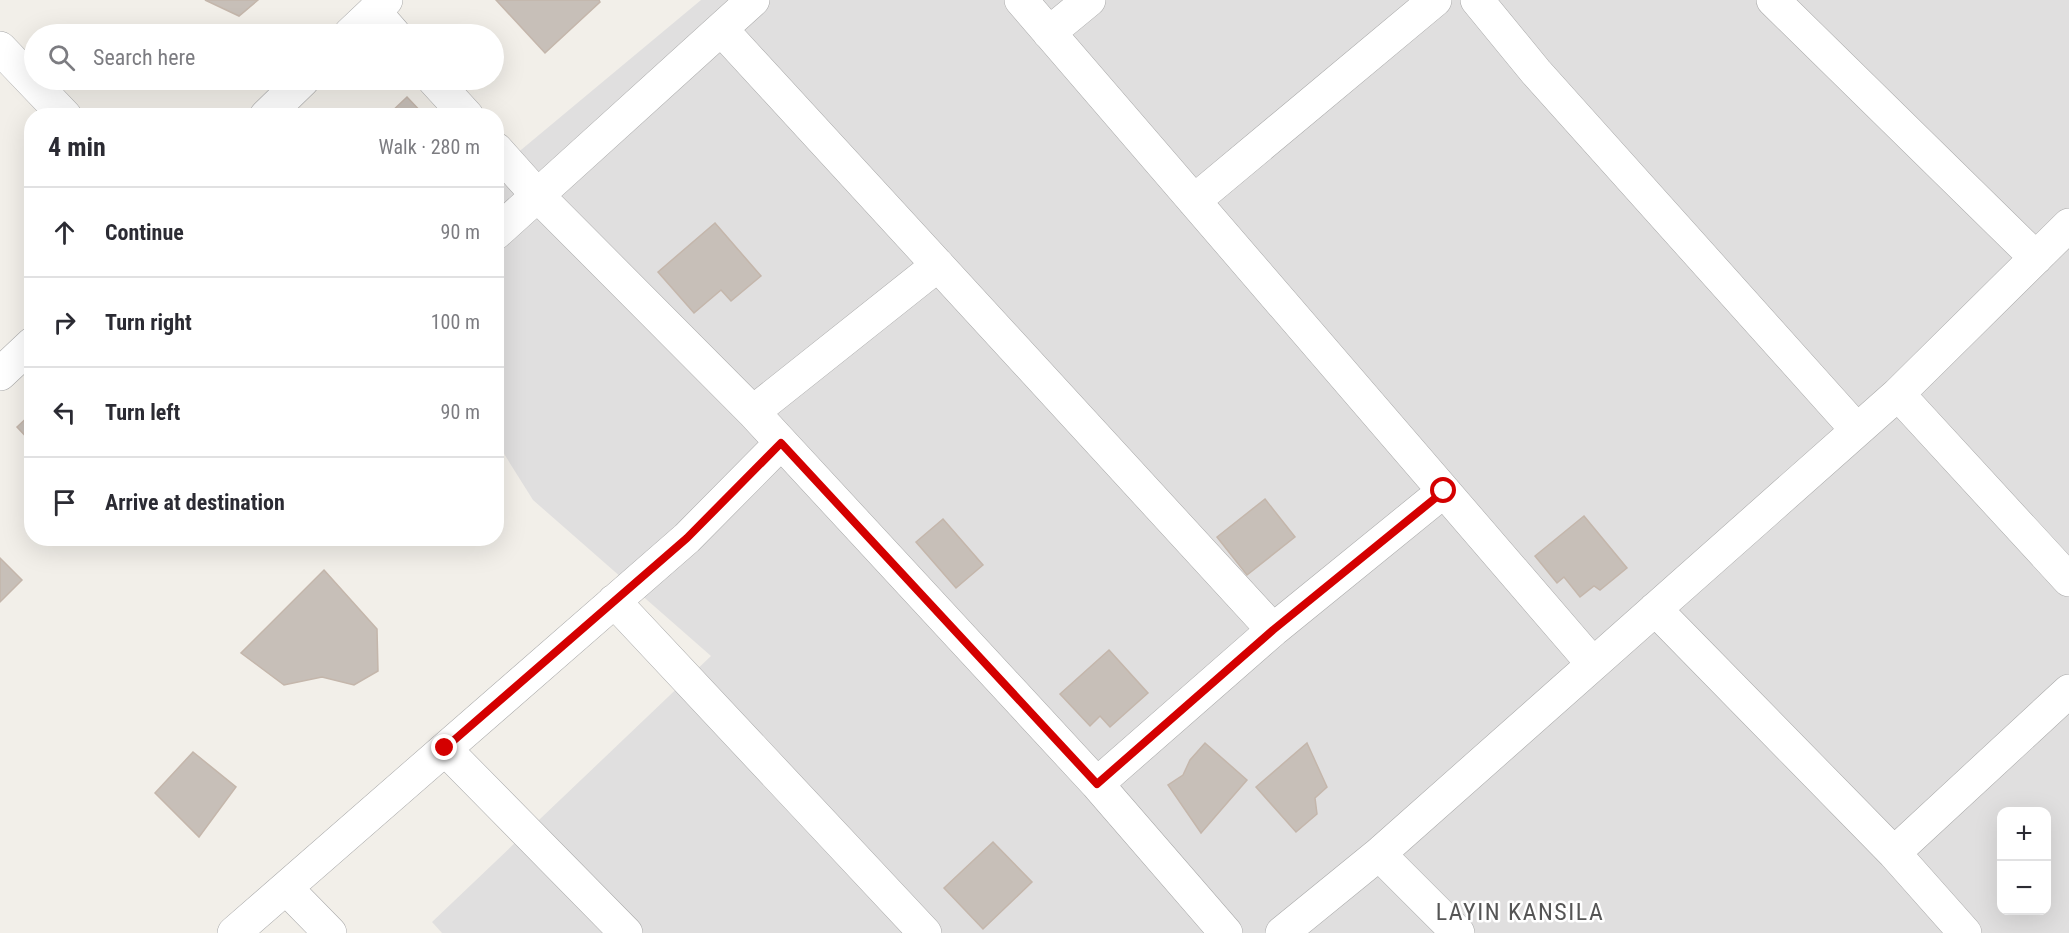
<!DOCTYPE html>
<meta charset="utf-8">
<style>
body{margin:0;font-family:"Roboto Condensed",sans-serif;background:#f7f7f7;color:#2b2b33}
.controls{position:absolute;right:18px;bottom:18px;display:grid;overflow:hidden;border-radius:12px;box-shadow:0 6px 24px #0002}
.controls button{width:54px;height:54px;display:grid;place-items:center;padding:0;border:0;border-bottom:2px solid #e1e1e2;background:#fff;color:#2b2b33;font:30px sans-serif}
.stop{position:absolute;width:18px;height:18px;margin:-14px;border:4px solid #d40000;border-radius:50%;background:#fff}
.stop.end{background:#d40000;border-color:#fff;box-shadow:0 2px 6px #0008}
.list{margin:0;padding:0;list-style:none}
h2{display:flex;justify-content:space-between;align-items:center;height:78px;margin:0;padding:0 24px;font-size:26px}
h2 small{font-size:20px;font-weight:400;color:#7c7c81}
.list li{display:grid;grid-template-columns:39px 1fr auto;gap:18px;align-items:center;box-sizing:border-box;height:90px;padding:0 24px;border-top:2px solid #e1e1e2}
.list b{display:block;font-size:22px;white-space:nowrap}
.list em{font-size:20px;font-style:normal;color:#7c7c81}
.icon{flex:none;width:33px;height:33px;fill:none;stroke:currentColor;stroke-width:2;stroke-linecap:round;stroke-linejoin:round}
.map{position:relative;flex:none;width:2069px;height:933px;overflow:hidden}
.search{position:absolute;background:#fff;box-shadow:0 6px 24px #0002;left:24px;top:24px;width:480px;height:66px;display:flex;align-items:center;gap:15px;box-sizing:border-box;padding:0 21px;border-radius:33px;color:#7c7c81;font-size:22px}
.panel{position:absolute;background:#fff;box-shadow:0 6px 24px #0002;left:24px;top:108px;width:480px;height:438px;border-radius:24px}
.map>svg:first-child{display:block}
.residential{fill:#e0dfdf;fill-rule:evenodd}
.building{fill:#c7bfb8;stroke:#c4b6ab;stroke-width:1.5}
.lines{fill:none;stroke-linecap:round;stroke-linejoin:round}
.minor-casing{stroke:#a9a9a9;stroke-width:34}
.minor{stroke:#fff;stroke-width:33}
.route{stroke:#d40000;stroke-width:8}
.labels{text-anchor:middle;stroke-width:5;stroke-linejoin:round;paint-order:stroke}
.quarter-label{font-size:24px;letter-spacing:1.5px;fill:#555;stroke:#fff}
</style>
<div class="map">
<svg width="2069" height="933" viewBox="0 0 2069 933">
<rect width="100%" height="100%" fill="#f2efe9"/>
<path class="residential" d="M701 0H2069V933H442L432 922 711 656 533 500 496 441 497 170ZM2002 812H2046V910H2002Z"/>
<path class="building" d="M205 0H258L239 16Z
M496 0H599L600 2 545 53Z
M407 97 425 116H387Z
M715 223 761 276 731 301 721 290 694 313 658 272Z
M32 413V443L17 427Z
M1265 499 1295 537 1247 575 1217 537Z
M1584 516 1627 568 1600 590 1594 586 1580 597 1564 577 1557 583 1535 556Z
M943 519 983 565 956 588 916 542Z
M0 558 22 580 0 602Z
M324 570 377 629 378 671 354 685 322 677 284 685 241 653Z
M1109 650 1148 693 1110 727 1100 716 1090 726 1060 694Z
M1205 743 1247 780 1201 833 1168 785 1183 775 1190 760Z
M1307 743 1327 787 1315 798 1317 814 1296 832 1256 787Z
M193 752 236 787 199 837 155 793Z
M993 842 1032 882 983 929 944 888Z"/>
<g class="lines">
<defs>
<path id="minor" d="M1021 0 1593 664
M1477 0 1536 72 1857 430
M1773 0 2036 258
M374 11 394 34
M721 29 1273 630
M1049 33 1089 0
M350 34 386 0
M0 48 65 116
M434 80 467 116
M266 116 303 80
M496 149 538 196 753 412 1097 784 1226 933
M1194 201 1435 0
M496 233 753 0
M0 374 32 344
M1898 394 2069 580
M753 412 938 265
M614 601 925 933
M1655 609 1894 853 1965 933
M445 749 626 933
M1097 784 1273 630 1444 491
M1894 853 2069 691
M1379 854 1458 933
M286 888 330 933
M234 933 687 538 781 443
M1282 933 1379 854 1898 394 2069 225"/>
</defs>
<use href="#minor" class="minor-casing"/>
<use href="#minor" class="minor"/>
</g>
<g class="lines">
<path class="route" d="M445 748 687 538 781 443 1097 784 1273 630 1444 491"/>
</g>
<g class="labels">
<g class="quarter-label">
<text x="1520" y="920">LAYIN KANSILA</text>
</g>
</g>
</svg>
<div class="controls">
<button>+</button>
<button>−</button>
</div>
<div class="stop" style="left:1444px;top:491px"></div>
<div class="stop end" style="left:445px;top:748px"></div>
<div class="search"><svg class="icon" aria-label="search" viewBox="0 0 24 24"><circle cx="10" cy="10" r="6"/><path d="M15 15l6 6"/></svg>Search here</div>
<section class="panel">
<h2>4 min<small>Walk · 280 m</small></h2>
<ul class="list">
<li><svg class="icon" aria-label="ahead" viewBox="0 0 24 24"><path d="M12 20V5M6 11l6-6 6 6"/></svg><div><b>Continue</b></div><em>90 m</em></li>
<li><svg class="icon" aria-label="right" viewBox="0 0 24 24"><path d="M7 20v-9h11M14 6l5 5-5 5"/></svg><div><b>Turn right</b></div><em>100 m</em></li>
<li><svg class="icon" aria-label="left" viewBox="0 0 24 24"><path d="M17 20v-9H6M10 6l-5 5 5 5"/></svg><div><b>Turn left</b></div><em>90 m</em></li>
<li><svg class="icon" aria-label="arrive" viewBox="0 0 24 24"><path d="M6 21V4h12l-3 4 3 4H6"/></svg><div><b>Arrive at destination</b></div></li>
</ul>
</section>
</div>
